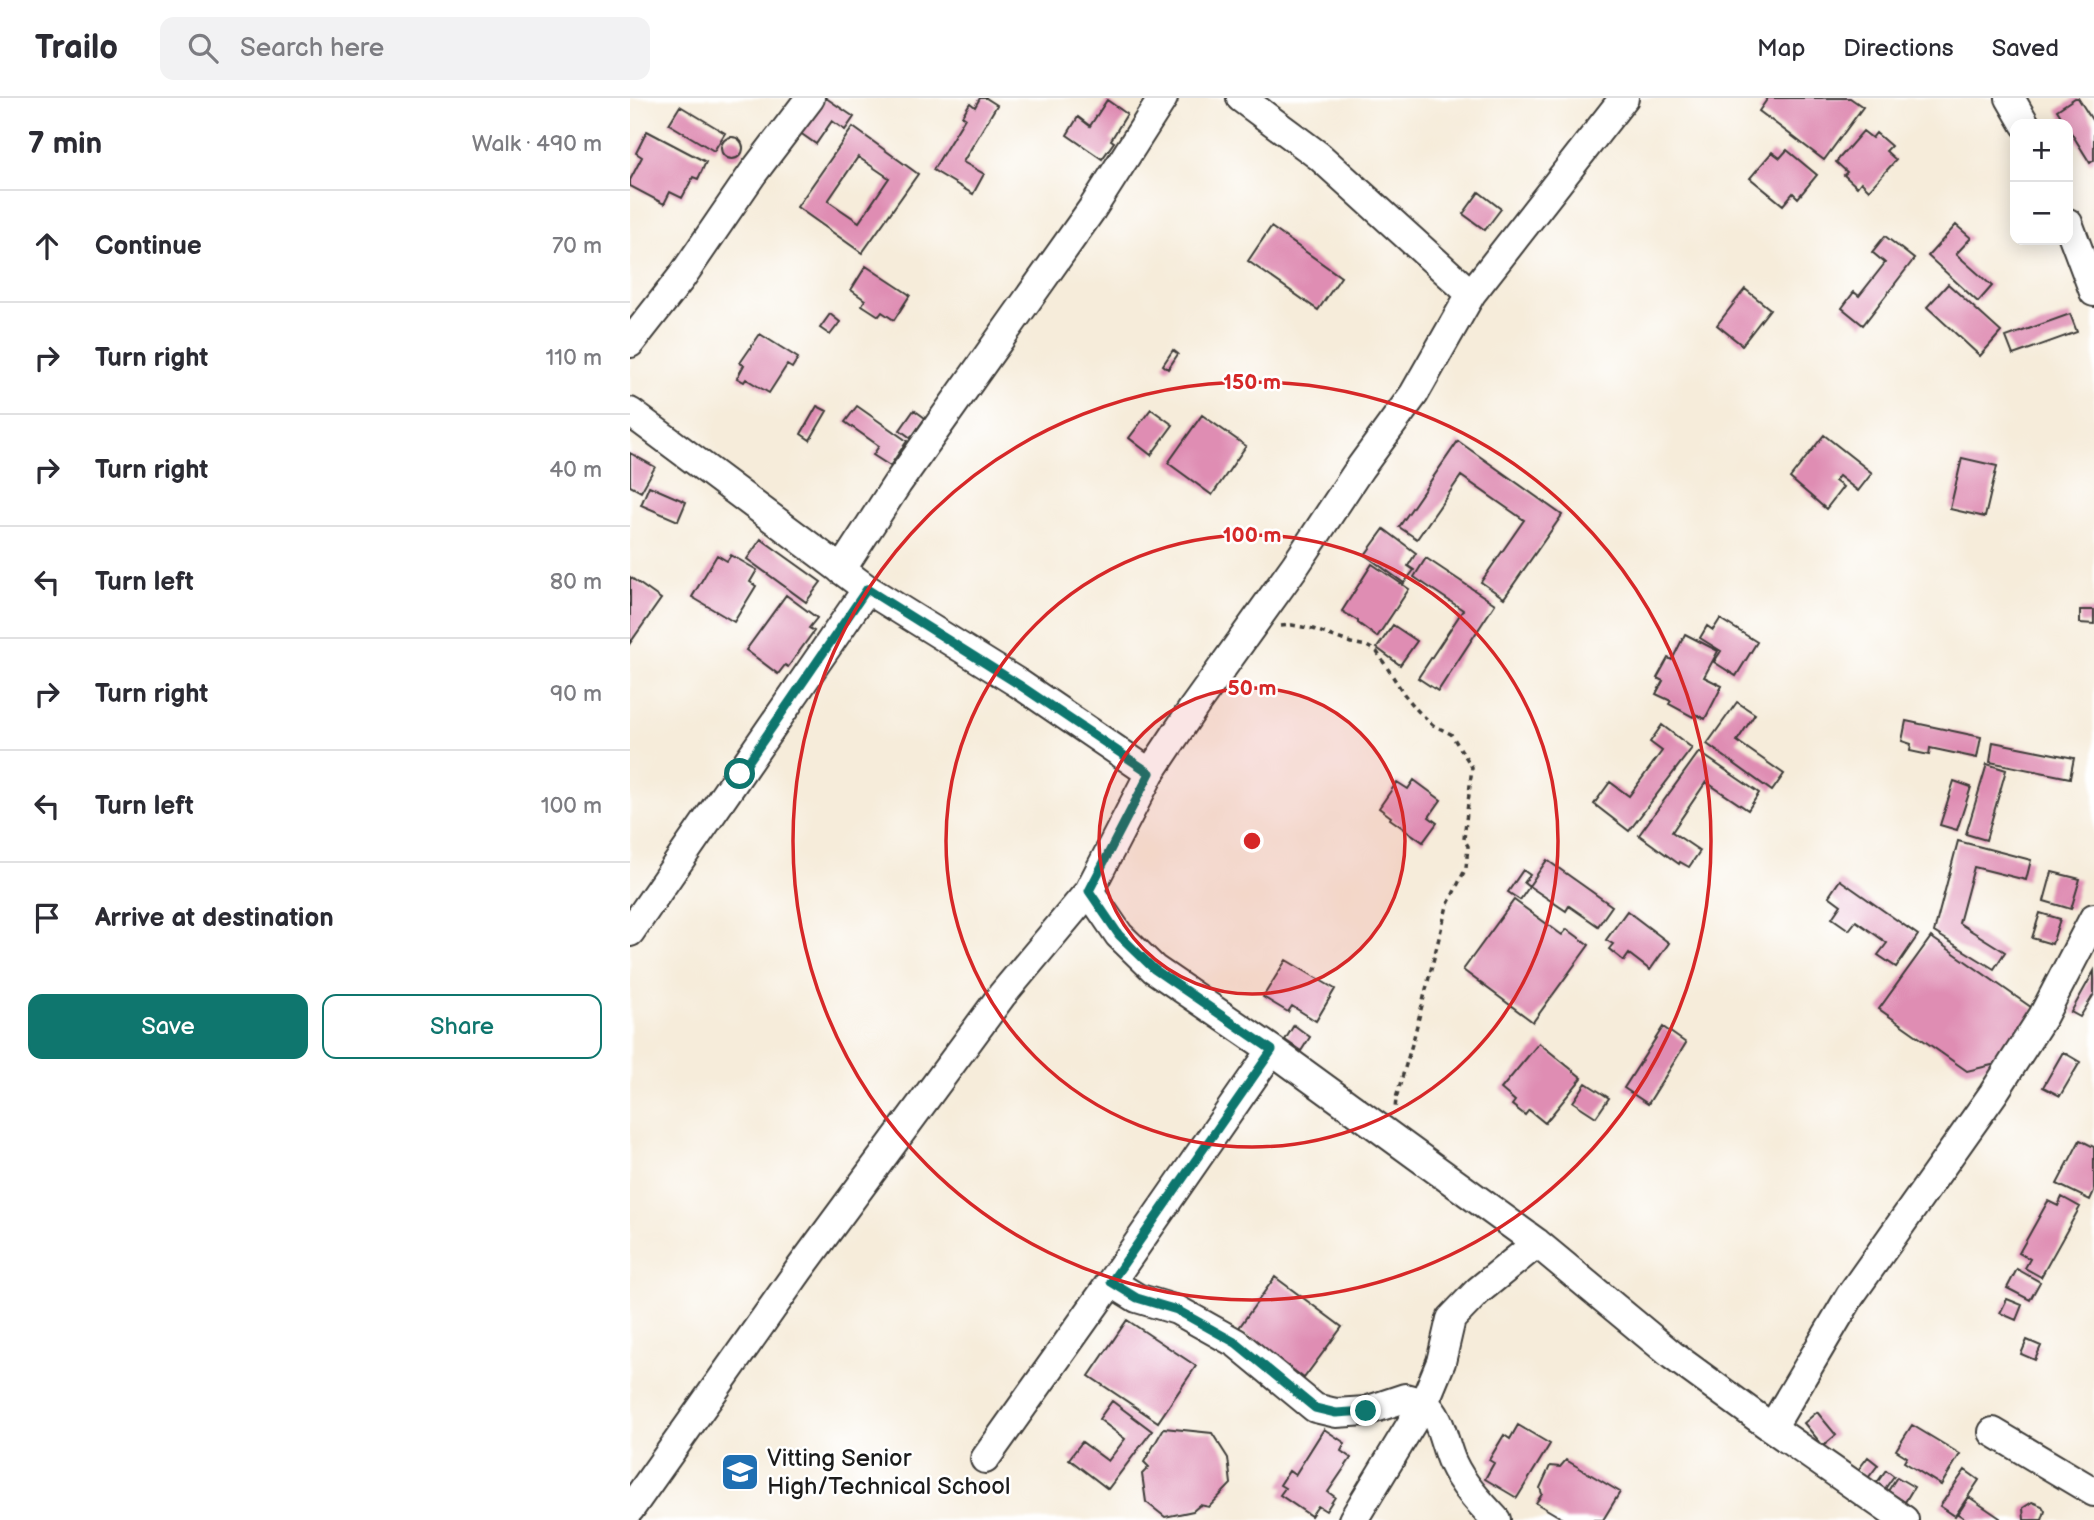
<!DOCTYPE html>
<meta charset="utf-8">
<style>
body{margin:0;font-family:"Balsamiq Sans",sans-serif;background:#f2f2f3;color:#2b2b33}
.controls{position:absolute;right:21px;top:21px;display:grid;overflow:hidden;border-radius:14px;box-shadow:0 4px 18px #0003}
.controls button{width:63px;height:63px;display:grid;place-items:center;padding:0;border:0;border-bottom:2px solid #e1e1e2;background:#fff;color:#2b2b33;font:35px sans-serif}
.stop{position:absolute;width:21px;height:21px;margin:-16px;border:5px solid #0f766e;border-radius:50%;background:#fff}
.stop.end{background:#0f766e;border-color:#fff;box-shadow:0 2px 7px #0008}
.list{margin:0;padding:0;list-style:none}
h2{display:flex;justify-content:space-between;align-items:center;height:91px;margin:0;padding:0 28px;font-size:30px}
h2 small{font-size:23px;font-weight:400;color:#7c7c81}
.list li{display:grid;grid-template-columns:46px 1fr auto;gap:21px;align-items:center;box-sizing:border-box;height:112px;padding:0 28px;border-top:2px solid #e1e1e2}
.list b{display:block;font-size:26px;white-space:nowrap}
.list em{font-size:23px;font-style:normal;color:#7c7c81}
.actions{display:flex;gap:14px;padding:21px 28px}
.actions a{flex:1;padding:16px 0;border:2px solid #0f766e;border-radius:14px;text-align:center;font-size:24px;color:#0f766e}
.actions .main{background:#0f766e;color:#fff}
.icon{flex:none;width:38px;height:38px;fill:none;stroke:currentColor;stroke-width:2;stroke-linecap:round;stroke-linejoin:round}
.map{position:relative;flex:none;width:1464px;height:1422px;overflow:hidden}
header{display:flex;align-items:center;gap:42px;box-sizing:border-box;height:98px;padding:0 35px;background:#fff;border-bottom:2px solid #e1e1e2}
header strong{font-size:33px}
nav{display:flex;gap:38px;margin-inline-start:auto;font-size:24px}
.search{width:490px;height:63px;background:#f2f2f3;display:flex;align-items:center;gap:18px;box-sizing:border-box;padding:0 24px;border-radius:14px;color:#7c7c81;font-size:26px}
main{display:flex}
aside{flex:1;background:#fff}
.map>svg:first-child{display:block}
.building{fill:#df8db3;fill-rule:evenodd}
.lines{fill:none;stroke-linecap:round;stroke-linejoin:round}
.minor-casing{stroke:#3d3b38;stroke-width:32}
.path{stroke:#3d3b38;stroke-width:3.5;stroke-dasharray:5 5;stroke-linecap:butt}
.minor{stroke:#fff;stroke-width:28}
.route{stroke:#0f766e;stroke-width:9}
.ring{fill:none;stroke:#d62828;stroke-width:3.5}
.labels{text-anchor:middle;stroke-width:5;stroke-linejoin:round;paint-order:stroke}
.poi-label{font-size:24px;fill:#1c1c1c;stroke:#fff;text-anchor:start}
.centre{fill:#d62828;stroke:#fff;stroke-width:3.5}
.ring-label{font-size:21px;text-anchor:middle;font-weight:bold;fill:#d62828;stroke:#fff;stroke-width:5;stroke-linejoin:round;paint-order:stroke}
</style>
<header>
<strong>Trailo</strong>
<div class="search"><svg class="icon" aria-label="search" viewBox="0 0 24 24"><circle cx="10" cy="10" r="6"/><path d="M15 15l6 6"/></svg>Search here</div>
<nav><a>Map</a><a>Directions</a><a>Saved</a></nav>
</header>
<main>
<aside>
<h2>7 min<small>Walk · 490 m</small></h2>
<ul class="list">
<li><svg class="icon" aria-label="ahead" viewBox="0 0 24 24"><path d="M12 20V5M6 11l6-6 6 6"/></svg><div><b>Continue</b></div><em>70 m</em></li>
<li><svg class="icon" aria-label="right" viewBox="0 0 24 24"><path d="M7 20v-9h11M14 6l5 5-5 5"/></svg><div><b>Turn right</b></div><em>110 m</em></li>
<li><svg class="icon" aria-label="right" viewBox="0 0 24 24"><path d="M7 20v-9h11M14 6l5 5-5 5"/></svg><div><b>Turn right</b></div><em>40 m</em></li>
<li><svg class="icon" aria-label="left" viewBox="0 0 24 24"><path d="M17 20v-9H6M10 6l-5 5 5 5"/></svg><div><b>Turn left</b></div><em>80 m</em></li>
<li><svg class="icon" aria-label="right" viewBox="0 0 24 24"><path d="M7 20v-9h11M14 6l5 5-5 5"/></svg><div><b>Turn right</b></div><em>90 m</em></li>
<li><svg class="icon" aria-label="left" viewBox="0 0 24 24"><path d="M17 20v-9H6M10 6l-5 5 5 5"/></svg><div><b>Turn left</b></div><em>100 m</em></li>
<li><svg class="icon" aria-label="arrive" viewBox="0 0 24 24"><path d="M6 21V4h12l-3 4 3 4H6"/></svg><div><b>Arrive at destination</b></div></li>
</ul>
<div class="actions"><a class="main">Save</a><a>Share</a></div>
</aside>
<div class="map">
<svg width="1464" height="1422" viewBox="0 0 1464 1422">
<rect width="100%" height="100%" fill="#fff"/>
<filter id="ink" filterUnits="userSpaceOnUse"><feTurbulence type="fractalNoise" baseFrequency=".0143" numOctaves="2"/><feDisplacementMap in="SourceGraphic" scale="14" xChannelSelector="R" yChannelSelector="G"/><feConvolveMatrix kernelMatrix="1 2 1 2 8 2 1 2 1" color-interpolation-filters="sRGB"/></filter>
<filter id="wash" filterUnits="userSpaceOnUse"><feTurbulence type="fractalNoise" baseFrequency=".00686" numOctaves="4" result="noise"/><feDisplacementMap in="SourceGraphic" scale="28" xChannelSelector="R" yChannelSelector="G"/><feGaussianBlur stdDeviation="1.57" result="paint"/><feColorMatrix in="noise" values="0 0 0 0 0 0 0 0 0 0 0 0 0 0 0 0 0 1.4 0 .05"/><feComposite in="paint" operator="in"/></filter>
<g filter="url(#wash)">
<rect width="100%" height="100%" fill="#f6ecda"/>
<g id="blocks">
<path class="building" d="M196 0 224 19 215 32 202 23 186 46 166 32 189 10Z
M350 0H356L367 7 333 64 354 76 343 96 303 72 335 20 332 18 340 5 345 9Z
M1138 0H1220L1233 9 1194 62 1129 13Z
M1445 0H1448L1464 25V62L1460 65 1427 12Z
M477 2 497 16 481 42 484 44 472 61 437 37 448 19 460 28Z
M50 8 95 35 84 53 39 26Z
M223 29 288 76 232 155 167 109ZM228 59 259 80 229 124 198 103Z
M17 33 76 64 68 81 63 79 52 100 40 94 34 106 0 88V82L12 59 6 55Z
M1233 33 1242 40 1246 35 1261 48 1256 53 1266 62 1239 92 1231 84 1227 89 1214 77 1217 74 1206 64Z
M91 50a11 11 0 1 1 22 0a11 11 0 1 1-22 0Z
M1157 52 1187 77 1168 100 1163 95 1153 107 1120 80 1142 54 1150 60Z
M849 94 871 111 855 132 833 116Z
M1326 127 1341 140 1326 156 1362 188 1348 204 1298 158Z
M641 129 711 179 688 212 618 163Z
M1255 138 1284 161 1233 227 1212 210 1224 194 1229 198 1255 165 1242 154Z
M236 168 280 197 264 222 252 214 249 218 232 207 235 202 221 192Z
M1318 186 1371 234 1350 258 1297 209Z
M1115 191 1140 211 1112 247 1087 227Z
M200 216 210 224 200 237 190 230Z
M1440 216 1447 234 1383 257 1376 239Z
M130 236 168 260 162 270 157 267 139 295 116 281 114 284 107 280 114 267 110 265Z
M543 252 548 256 538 271 533 267Z
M187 308 197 313 180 342 171 336Z
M227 308 277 343 260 368 243 357 249 348 215 324Z
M521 311 543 327 521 357 499 340Z
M284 312 295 320 281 340 270 332Z
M572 317 616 348 582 397 538 365Z
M1194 337 1242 375 1228 393 1209 378 1205 383 1213 389 1196 411 1160 380Z
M828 343 932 417 874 500 851 484 894 422 831 378 787 441 769 429Z
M0 355 25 369 11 394 0 388Z
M1332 360 1367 368 1355 419 1320 411Z
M19 388 56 404 48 423 11 407Z
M754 431 786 455 778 468 784 472 774 485 735 457Z
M131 441 191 484 176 504 117 461Z
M87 457 97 463 101 457 127 472 120 484 126 488 104 524 62 499Z
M796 460 865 506 808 593 788 580 833 512 784 479Z
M742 466 779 491 747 539 728 525V523L712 513Z
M0 479 31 501 0 545Z
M156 497 187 520 179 530 184 533 158 569 155 567 148 576 116 552Z
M1450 512H1464V526L1450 525Z
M1090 521 1127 544 1106 578 1084 564 1091 553 1070 540 1077 528 1083 532Z
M763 527 787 543 770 567 747 550Z
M1055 536 1088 553 1074 579 1092 588 1075 621 1065 616 1063 619 1039 606 1041 603 1026 596 1033 583 1027 580 1038 560 1042 562Z
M1107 604 1125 616 1107 643 1154 676 1142 693 1077 646Z
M1276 623 1351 639 1347 660 1300 650 1299 657 1280 653 1281 646 1272 643Z
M1032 627 1062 650 999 733 964 706 980 684 999 698 1032 653 1020 644Z
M1363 644 1444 660 1440 680 1360 664Z
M1069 654 1129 695 1118 712 1076 684 1042 734 1070 753 1059 769 1050 764 1049 766 1009 737Z
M1357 666 1376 672 1356 742 1336 736Z
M784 682 811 702 799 719 807 725 793 744 760 721 761 719 749 710 767 684 778 691Z
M1324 683 1341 689 1327 732 1310 727Z
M1328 743 1401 762 1396 782 1344 769 1329 825 1375 854 1364 871 1304 834Z
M917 762 982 808 968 828 939 808 936 813 899 788Z
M893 772 900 777 894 785 899 789 890 802 878 794Z
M1422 774 1450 781 1441 811 1414 803Z
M1210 782 1288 837 1266 869 1248 857 1257 845 1226 823 1219 832 1202 820 1211 807 1199 798Z
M884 802 932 837 937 831 959 847 903 924 833 872Z
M997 813 1039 845 1020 872 999 856 994 863 979 851 983 846 976 842Z
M1410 815 1430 821 1422 846 1402 840Z
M1301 839 1405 912 1370 965 1337 973 1249 911Z
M656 862 705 891 686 923 662 908 658 914 633 899Z
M1464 873V896L1450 919 1441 914Z
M664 927 680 939 671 953 655 942Z
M1033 929 1056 945 1018 1006 994 990Z
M909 945 952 980 915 1025 899 1012 895 1017 882 1007 885 1003 871 991Z
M1433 954 1450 964 1430 998 1413 989Z
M956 985 979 1000 966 1019 943 1004Z
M1450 1042 1464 1049V1093L1460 1102 1427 1086Z
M1432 1099 1450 1109 1411 1179 1395 1170 1400 1161 1389 1155 1418 1103 1428 1108Z
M1387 1171 1410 1184 1400 1202 1377 1190Z
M645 1179 712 1229 674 1280 608 1231Z
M1377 1201 1392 1207 1386 1222 1370 1215Z
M497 1222 566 1268 528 1324 459 1278Z
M1397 1242 1411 1248 1405 1262 1391 1256Z
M482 1303 522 1333 478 1391 439 1361 452 1344 478 1363 495 1341 469 1321Z
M1187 1314 1206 1337 1193 1348 1174 1325Z
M888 1327 920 1346 887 1400 855 1381 864 1365 859 1362 874 1337 880 1341Z
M1282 1327 1330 1356 1311 1387 1274 1364 1277 1359 1266 1352Z
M534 1330 582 1335 598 1360 601 1386 579 1409 570 1407 563 1413 535 1419 516 1404 512 1376 519 1369 514 1364Z
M694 1331 715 1345 711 1353 721 1360 698 1394 705 1399 696 1413 688 1408 681 1418 650 1397 655 1390 650 1387 659 1373 665 1377Z
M1238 1359 1248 1367 1238 1380 1228 1372Z
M936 1362 990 1394 973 1422H935L906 1405 912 1396 910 1390 920 1368 930 1369Z
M1256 1372 1264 1378 1254 1392 1246 1386Z
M1335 1372 1349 1382 1325 1418 1310 1408Z
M1267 1379 1284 1389 1275 1404 1258 1393Z
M1339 1399 1370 1420 1369 1422H1337L1328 1416Z
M1402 1404 1412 1408 1415 1413 1412 1422H1394L1393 1410Z"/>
</g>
</g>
<g filter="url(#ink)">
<use href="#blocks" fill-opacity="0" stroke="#3d3b38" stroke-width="2"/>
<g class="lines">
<defs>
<path id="minor" d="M1380 0 1395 26
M1438 125 1464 194
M841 196 994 0
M0 245 51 180 123 75 180 0
M0 314 237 491 388 585 520 675 459 793 489 837 524 871 642 952 907 1145 1042 1257 1142 1330 1274 1422
M211 472 267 386 462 111 533 0
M520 675 564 609 665 468 730 370 784 296 841 196 689 58 611 0
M0 834 237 491
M481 1184 642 952
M1142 1330 1220 1198 1363 996 1413 918 1464 820
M1363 1334 1464 1394
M355 1361 481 1184 507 1200 547 1212 606 1245 685 1310 706 1315 736 1313 775 1300 794 1305 723 1422
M0 1411 169 1172 372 897 459 793
M866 1422C850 1405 832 1386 822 1364 813 1344 812 1320 794 1305L811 1264 821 1221 848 1193 907 1145"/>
</defs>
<use href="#minor" class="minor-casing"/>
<path class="path" d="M651 528 662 527 683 531 721 545 737 548 747 554 774 596 788 613 803 627 821 636 842 669 834 741 838 748 836 770 817 808 783 943 766 1000 765 1012"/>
<use href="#minor" class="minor"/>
</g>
</g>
<g class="lines" filter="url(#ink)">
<path class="route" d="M110 676 237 491 388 586 520 675 459 793 489 837 524 871 642 952 481 1184 507 1200 547 1212 606 1245 685 1310 706 1315 736 1313"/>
</g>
<circle cx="622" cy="743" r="153" fill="#d62828" fill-opacity=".12"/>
<g class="ring">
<circle cx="622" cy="743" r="153"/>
<circle cx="622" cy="743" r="306"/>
<circle cx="622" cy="743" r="459"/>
</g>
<defs>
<symbol id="school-square" viewBox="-11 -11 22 22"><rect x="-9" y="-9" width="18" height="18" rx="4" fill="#1f6fb2" stroke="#fff"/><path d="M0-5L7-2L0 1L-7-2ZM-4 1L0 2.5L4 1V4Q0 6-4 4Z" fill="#fff"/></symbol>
</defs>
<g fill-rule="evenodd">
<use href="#school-square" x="88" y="1352" width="44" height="44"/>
</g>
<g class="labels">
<g class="poi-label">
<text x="137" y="1368">Vitting Senior<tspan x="137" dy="28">High/Technical School</tspan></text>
</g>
</g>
<circle cx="622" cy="743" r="10" class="centre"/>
<g class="ring-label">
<text x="622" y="291">150 m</text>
<text x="622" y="444">100 m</text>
<text x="622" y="597">50 m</text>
</g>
</svg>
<div class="controls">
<button>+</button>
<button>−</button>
</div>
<div class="stop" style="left:110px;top:676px"></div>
<div class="stop end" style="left:736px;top:1313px"></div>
</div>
</main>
